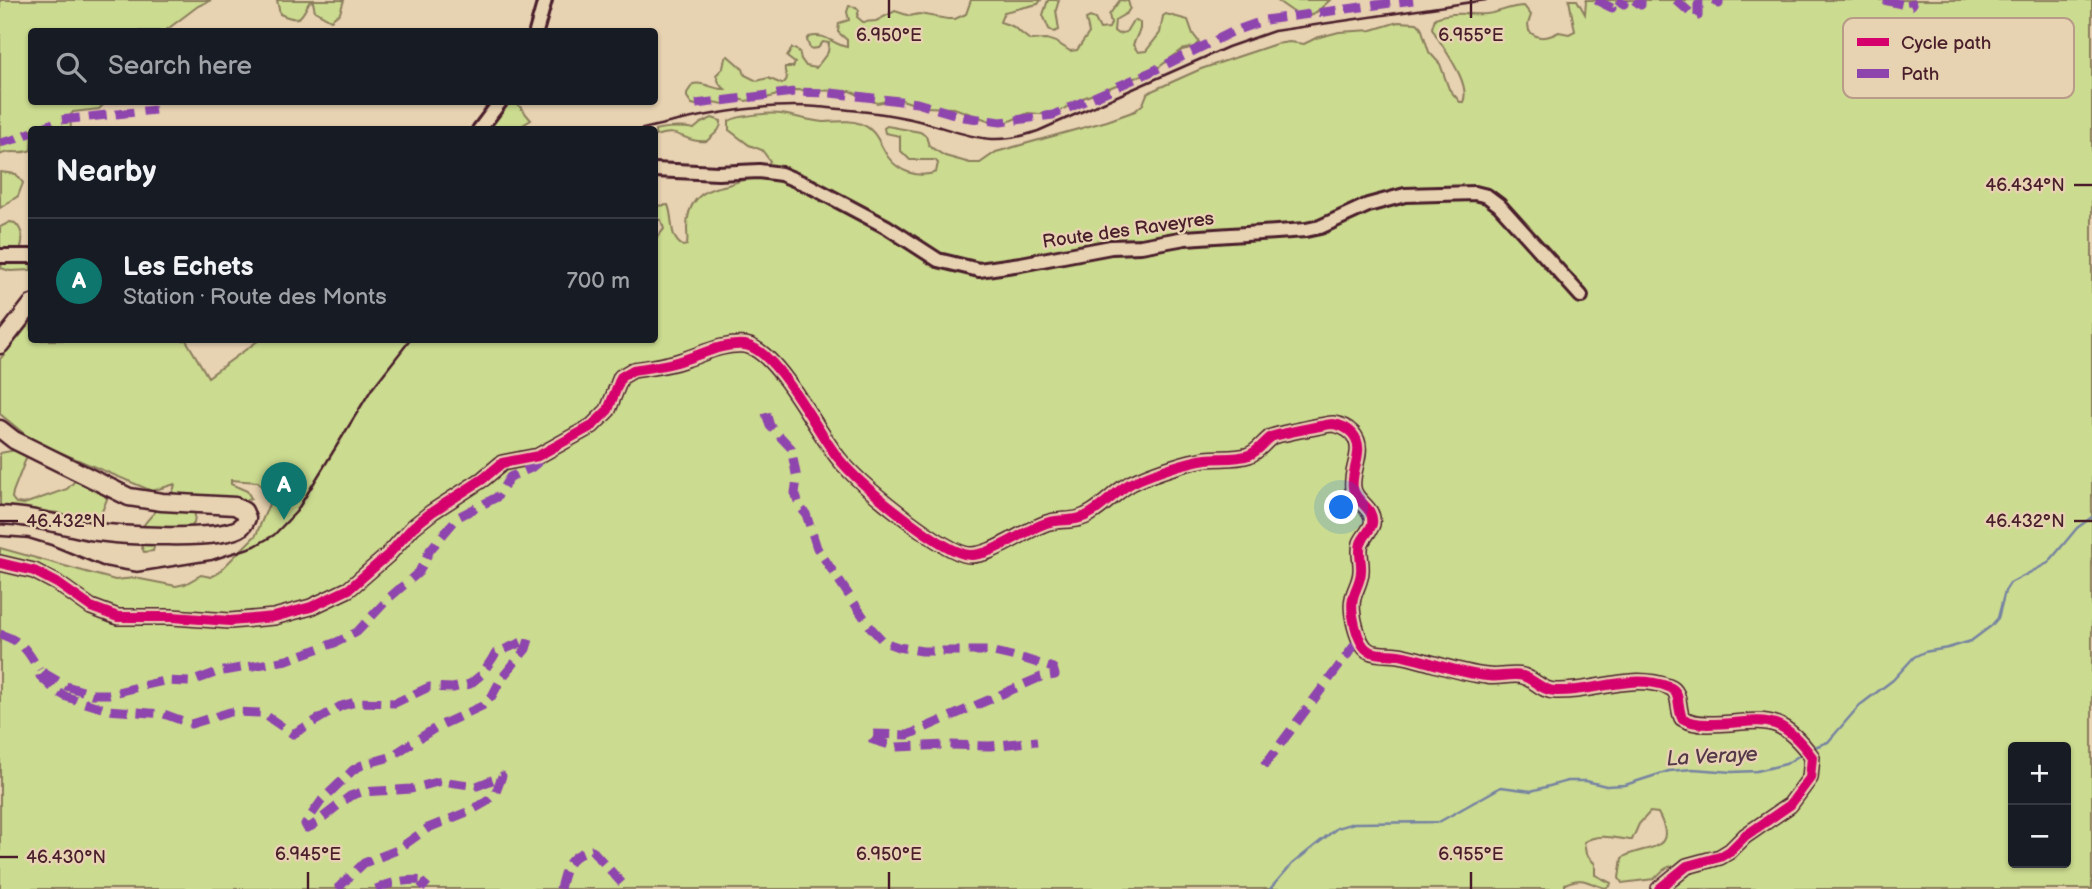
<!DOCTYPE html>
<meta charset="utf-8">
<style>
body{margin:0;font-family:"Balsamiq Sans",sans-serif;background:#242831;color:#f1f3f6}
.controls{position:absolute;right:21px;bottom:21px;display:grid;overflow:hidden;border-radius:7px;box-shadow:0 2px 5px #0004}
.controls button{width:63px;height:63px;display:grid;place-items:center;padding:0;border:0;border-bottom:2px solid #363941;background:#171b24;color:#f1f3f6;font:35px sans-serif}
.you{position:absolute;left:1342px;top:508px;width:24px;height:24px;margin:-18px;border:5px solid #fff;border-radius:50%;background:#1a73e8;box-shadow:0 0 0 10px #1a73e833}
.badge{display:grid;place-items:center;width:46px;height:46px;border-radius:50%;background:#0f766e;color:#fff;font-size:23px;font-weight:700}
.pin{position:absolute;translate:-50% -58px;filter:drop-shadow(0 2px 4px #0008)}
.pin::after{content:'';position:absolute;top:37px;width:24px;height:21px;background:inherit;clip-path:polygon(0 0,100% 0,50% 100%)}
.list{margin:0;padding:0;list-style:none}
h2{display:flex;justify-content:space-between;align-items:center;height:91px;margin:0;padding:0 28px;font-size:30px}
h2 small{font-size:23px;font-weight:400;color:#9ea1a6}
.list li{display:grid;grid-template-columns:46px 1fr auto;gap:21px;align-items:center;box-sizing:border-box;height:126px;padding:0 28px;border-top:2px solid #363941}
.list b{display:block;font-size:26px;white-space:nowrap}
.list p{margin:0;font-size:23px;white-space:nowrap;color:#9ea1a6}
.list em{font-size:23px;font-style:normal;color:#9ea1a6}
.icon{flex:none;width:38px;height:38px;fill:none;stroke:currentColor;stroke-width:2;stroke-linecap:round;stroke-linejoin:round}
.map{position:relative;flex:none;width:2092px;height:889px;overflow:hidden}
.search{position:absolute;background:#171b24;box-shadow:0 2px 5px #0004;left:28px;top:28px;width:630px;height:77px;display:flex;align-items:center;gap:18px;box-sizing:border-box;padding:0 24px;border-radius:7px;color:#9ea1a6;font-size:26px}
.panel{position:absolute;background:#171b24;box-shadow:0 2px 5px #0004;left:28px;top:126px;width:630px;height:217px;border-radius:7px}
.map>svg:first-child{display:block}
.green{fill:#cbdb8f;stroke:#8a7d5d;stroke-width:2;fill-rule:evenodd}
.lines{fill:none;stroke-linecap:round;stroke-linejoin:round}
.stream{stroke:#7683a1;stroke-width:2.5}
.minor-casing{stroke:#4a1f2b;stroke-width:18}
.tertiary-casing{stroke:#4a1f2b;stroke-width:21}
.minor{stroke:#e7d2b1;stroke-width:12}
.tertiary{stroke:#e7d2b1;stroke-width:16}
.rail{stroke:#4a1f2b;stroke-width:2.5}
.quiet{stroke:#8e44ad;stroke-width:9;stroke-dasharray:18 9;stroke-linecap:butt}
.cycleway-casing{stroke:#e7d2b1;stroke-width:15}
.cycleway{stroke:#d6006c;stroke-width:10}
.ticks{fill:none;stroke:#4a1f2b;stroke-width:2.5}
.labels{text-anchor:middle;stroke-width:5;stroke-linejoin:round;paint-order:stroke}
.street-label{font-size:19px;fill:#4a1f2b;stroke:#e7d2b1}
.water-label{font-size:21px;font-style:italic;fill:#553849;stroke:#e7d2b1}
.key{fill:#e7d2b1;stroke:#b89c89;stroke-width:2}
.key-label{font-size:19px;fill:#4a1f2b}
.ticks-label{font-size:18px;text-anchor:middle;fill:#4a1f2b;stroke:#e7d2b1;stroke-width:5;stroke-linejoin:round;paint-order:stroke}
</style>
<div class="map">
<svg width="2092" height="889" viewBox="0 0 2092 889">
<rect width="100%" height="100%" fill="#e7d2b1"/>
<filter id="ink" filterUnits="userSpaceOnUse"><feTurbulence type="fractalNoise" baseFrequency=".0143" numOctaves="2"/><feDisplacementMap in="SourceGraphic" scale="14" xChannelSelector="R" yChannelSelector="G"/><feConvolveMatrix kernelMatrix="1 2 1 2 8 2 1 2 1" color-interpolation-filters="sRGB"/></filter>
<g filter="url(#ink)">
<path class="green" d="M0 0H211L198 6 165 31 32 32V102H106L99 109 73 112 70 116 71 129 32 130 31 150C21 155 10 149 0 155Z
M277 0H344L340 13 331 20 315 11 313 2 310 1C301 16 302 24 280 14Z
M971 0H1041L1038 4 1004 12 1000 22 1012 26 1030 40 1047 39 1056 42 1070 51 1077 50 1089 33 1086 19 1090 17 1095 19 1100 29 1109 28 1111 23 1109 15 1120 0 1128 1 1130 8 1127 13 1115 20 1114 31 1118 34 1126 32 1132 22 1136 20 1140 23V29L1133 45 1138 52 1146 51 1160 33 1163 16 1166 14 1188 20 1193 34 1199 42 1194 47 1182 50 1155 70 1083 98 1053 115 1028 113 1001 125 954 108 923 107 899 99 877 103 850 91 793 90 767 98 745 101 736 98 724 104 707 101 700 106 692 104 687 97V93L693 84C704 81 713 90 725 89L720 85 716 75 723 68 725 58 728 56 743 69 745 75 757 81 768 78 782 84C792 77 783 75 785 67H793L795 63 787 57 792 48 799 51 801 59 806 66 816 68 828 52 829 43 823 42 818 48 810 49 807 40 809 37C827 32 832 45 847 47V40L838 32 839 23 849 20 847 12 849 6 856 7 859 10 857 17 863 22 876 21 895 11 910 16 919 14 948 19H955L966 14Z
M1048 0H1059L1056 10 1059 30 1054 32 1049 29 1043 15Z
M1276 0H1330C1302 26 1307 20 1276 0Z
M1569 0H1577L1585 14 1586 0H2092V889H1666L1683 879 1684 874 1679 867C1666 864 1663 871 1654 879L1622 883 1619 878 1622 858C1642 844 1681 855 1658 813L1650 812 1639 824 1632 840C1616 839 1600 832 1584 842L1586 854 1595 864V875L1611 883 1610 886 1605 888C1589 884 1583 875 1565 884V889H0V548L115 580 135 578 176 586 185 584 201 575 211 577 217 574 256 535 272 497 258 482 231 480V484L247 491 251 498 245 501 196 507 194 523 190 528 155 543 153 551 144 552C127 519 171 510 175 484L152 491 33 441 0 414V359L31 322 32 340H186L208 377 259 340H654L655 240 664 229 661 220H655V206L668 205C674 219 668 237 683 246L687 245C688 239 687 234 687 228 687 203 700 190 723 186 735 184 744 177 756 179L770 161 762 150 749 145 729 130V121C737 116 771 112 781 114 795 116 809 121 824 122 837 122 849 119 861 124 877 130 879 144 888 157 899 172 919 179 936 172L938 163 935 160H910L900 150V136L885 133 884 128 887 126 920 132 926 136 929 146 945 156 970 163H980L996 152 1107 121 1135 111 1143 104 1147 94 1154 90 1201 69 1276 44 1289 42 1304 44 1316 38 1339 32 1372 30 1398 22 1417 23 1421 27 1429 52 1440 64 1449 89 1460 102H1463C1472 83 1441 46 1432 28L1435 18C1453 11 1467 15 1486 14 1499 13 1510 6 1524 6L1531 15 1528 24 1529 31C1538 40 1548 38 1559 32L1569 34 1575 31ZM2013 747H2066V863H2013Z
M506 102H516L531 120 516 129 488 130Z
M712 118 721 121C722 130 713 135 707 141 682 143 681 127 655 136V130C664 127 684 127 694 129L701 123Z
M0 172 16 174 23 183 18 196 0 208Z
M10 222 15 223C23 230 24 241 20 250L31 252V270L10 271 1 268 4 251 0 250V227Z
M21 449 25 451 27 456 13 492 12 498 16 503 24 504 67 489 75 481 80 466H84L107 499 97 524 69 520C59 507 44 515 30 515 20 515 10 512 0 510V453Z"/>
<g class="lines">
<path class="stream" d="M1812 748 1828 742 1860 705 1893 680 1914 657 1924 652 1948 648 1971 641 1991 626 1998 618 2005 591 2010 583 2048 563 2077 528 2092 517
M1270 889 1292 864 1337 828 1354 823 1439 822 1501 787 1531 791 1568 781H1586L1606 786 1625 785 1669 771 1693 769 1732 772 1757 771 1786 764 1803 753"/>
<defs>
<path id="minor" d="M536 32 545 0
M479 130 500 102
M654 170 718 173 759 171 781 174 810 186 887 227 938 260 979 270 1021 264 1111 247 1141 246 1185 238 1306 230 1320 227 1368 205 1405 195 1475 193 1487 196 1499 205 1581 296
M0 256H32
M0 563 34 571 57 583 91 607 118 617H172L230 621 274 617 311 607 349 589 388 555 413 527 432 512 483 479 502 463 538 456 592 426 608 410 621 377 633 370C650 367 667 366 683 360 703 354 722 343 745 345 778 350 817 433 839 459 859 484 934 545 964 554 988 561 1027 527 1050 522 1065 519 1078 522 1091 513 1108 503 1119 487 1138 480 1156 472 1186 462 1206 459 1221 457 1234 460 1249 455 1259 451 1263 443 1271 437 1274 435 1328 424 1333 424 1340 425 1347 428 1352 433 1367 449 1350 469 1353 488 1355 503 1375 507 1372 524 1370 531 1364 536 1361 543 1358 552 1362 562 1361 571 1361 581 1355 589 1353 598 1350 610 1357 645 1369 651 1379 656 1393 653 1404 656 1432 662 1458 673 1487 676 1499 678 1513 673 1523 676 1535 680 1542 691 1555 691 1593 693 1631 672 1669 687 1681 691 1677 707 1682 718 1690 723 1698 724 1708 724 1760 724 1776 707 1812 757L1810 778 1790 805 1745 836 1730 851 1720 857 1687 866 1659 889"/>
<path id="tertiary" d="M0 345 32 304
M0 429 14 440 129 497 162 502 235 506 244 511 247 518C245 522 244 525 241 527 221 542 117 535 90 531 60 525 31 516 0 515"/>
</defs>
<use href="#minor" class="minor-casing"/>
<use href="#tertiary" class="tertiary-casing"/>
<use href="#minor" class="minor"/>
<use href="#tertiary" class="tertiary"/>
<path class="rail" d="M639 130C691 117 766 102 818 107 851 110 886 113 919 121 965 133 988 149 1038 131L1228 47 1274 31 1486 0
M0 536 28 538 51 545 102 566 137 572 212 560 255 546 274 535 296 512 371 390 410 340"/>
<path class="quiet" d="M1596 0 1612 8 1609 0
M1617 0 1624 4V0
M1634 0 1641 5V0
M1676 0 1695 17 1698 16V5H1704L1705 0
M1714 0 1719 4V0
M1884 0 1910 6 1912 5 1911 0
M696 104 794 92 831 93 917 103 964 117 1001 122 1053 115 1155 70 1234 31 1265 20 1413 0
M37 130 60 120 155 110
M0 143 16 139 32 132
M766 413 770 426 791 448 797 479 795 493 800 507 806 514 817 548 871 628 884 642 898 647 922 651H989L1025 659 1053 668 1055 675 1041 677 908 735 869 734 873 740 896 747 949 745 990 746 1037 741
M0 634C23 642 27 650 39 670
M1264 766 1360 638
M337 889 364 863 397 850 428 828 472 810 486 802 496 792 502 776 477 786 441 781 411 789 362 792 350 796 312 826 307 828 305 824 322 800 353 770 362 765 390 757 437 727 482 706 492 696 501 679 526 649 529 639 496 653 482 674 470 684 453 688 429 687 395 703 356 702 341 706 293 734 262 713 230 712 191 724 164 714 108 710 67 697 56 691 40 676 39 670 66 686 92 694H109L163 681 190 682 218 672 287 660 337 642 357 632 390 597 419 572 430 550 458 517 497 497 510 477 531 468 537 463 538 456
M376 889C394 881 409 879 428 881L421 889
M560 889C565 867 569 855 592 850L627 889"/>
<defs>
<path id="cycleway" d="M0 563 34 571 57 583 91 607 118 617H172L230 621 274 617 311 607 349 589 388 555 413 527 432 512 483 479 502 463 538 456 592 426 608 410 621 377 633 370C650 367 667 366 683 360 703 354 722 343 745 345 778 350 817 433 839 459 859 484 934 545 964 554 988 561 1027 527 1050 522 1065 519 1078 522 1091 513 1108 503 1119 487 1138 480 1156 472 1186 462 1206 459 1221 457 1234 460 1249 455 1259 451 1263 443 1271 437 1274 435 1328 424 1333 424 1340 425 1347 428 1352 433 1367 449 1350 469 1353 488 1355 503 1375 507 1372 524 1370 531 1364 536 1361 543 1358 552 1362 562 1361 571 1361 581 1355 589 1353 598 1350 610 1357 645 1369 651 1379 656 1393 653 1404 656 1432 662 1458 673 1487 676 1499 678 1513 673 1523 676 1535 680 1542 691 1555 691 1593 693 1631 672 1669 687 1681 691 1677 707 1682 718 1690 723 1698 724 1708 724 1760 724 1776 707 1812 757L1810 778 1790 805 1745 836 1730 851 1720 857 1687 866 1659 889"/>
</defs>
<use href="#cycleway" class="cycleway-casing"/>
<use href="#cycleway" class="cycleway"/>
</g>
</g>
<path class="ticks" d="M889 0V18M1471 0V18M2074 185H2092M0 521H18M2074 521H2092M0 857H18M308 872V889M889 872V889M1471 872V889"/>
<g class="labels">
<g class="street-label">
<text transform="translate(1128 229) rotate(-8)" y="7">Route des Raveyres</text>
</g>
<g class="water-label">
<text transform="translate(1712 756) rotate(-3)" y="7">La Veraye</text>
</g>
</g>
<rect x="1843" y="18" width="231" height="80" rx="10" class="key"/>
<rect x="1857" y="38" width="32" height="8" fill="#d6006c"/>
<rect x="1857" y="69" width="32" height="9" fill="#8e44ad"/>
<g class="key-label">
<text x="1901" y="49">Cycle path</text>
<text x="1901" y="80">Path</text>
</g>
<g class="ticks-label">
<text x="889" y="41">6.950°E</text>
<text x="1471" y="41">6.955°E</text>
<text x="2025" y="191">46.434°N</text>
<text x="66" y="527">46.432°N</text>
<text x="2025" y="527">46.432°N</text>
<text x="308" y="860">6.945°E</text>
<text x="889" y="860">6.950°E</text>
<text x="1471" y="860">6.955°E</text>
<text x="66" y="863">46.430°N</text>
</g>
</svg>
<div class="controls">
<button>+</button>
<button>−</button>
</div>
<div class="you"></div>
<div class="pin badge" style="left:284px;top:520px">A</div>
<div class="search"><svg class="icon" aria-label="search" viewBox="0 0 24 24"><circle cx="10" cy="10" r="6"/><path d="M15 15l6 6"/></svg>Search here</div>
<section class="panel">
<h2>Nearby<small></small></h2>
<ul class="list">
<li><span class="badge">A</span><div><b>Les Echets</b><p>Station · Route des Monts</p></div><em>700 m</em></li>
</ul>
</section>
</div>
